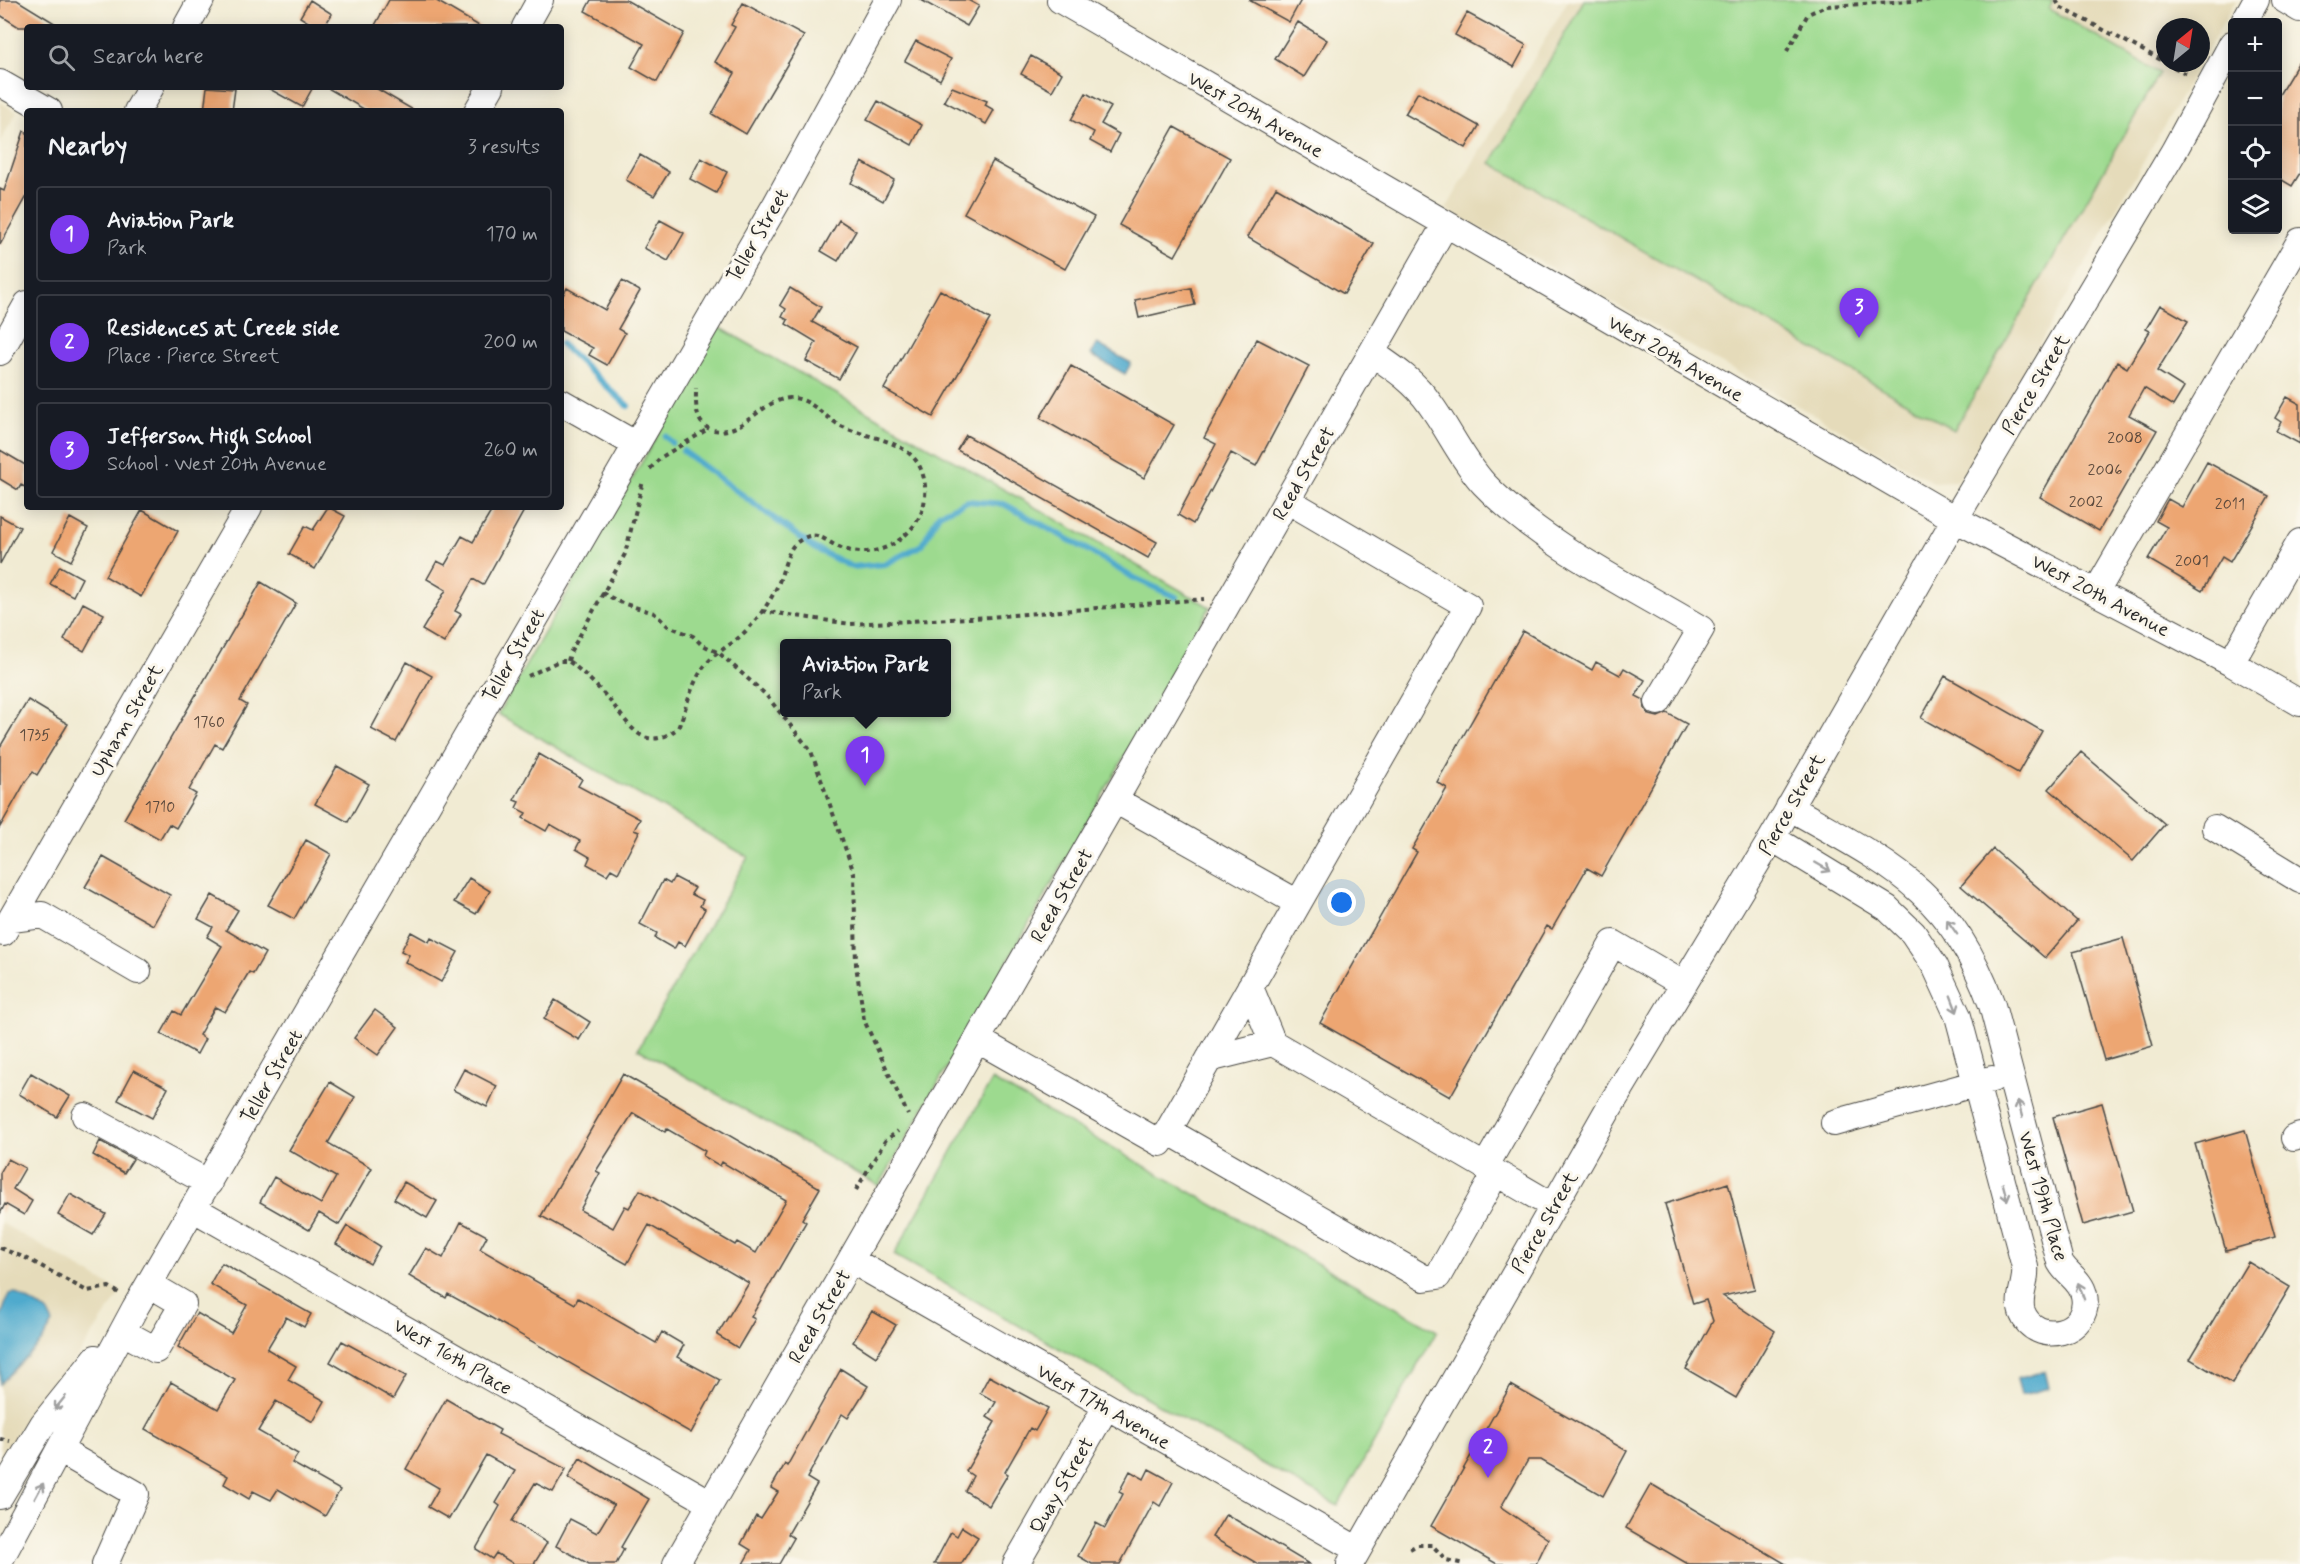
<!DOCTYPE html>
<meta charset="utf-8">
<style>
body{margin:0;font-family:Mynerve,sans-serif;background:#20242c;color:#f1f3f6}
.controls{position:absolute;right:18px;top:18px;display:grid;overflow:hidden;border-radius:6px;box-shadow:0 3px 15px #0003}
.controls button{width:54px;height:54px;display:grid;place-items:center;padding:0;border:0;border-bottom:2px solid #363941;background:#171b24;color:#f1f3f6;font:30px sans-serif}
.compass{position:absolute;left:2156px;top:18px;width:54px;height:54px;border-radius:50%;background:#171b24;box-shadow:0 3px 15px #0003;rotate:30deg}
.you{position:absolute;left:1342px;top:903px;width:21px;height:21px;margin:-15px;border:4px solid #fff;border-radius:50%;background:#1a73e8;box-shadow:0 0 0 9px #1a73e833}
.badge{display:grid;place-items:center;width:39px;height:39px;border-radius:50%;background:#7c3aed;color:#fff;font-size:20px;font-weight:700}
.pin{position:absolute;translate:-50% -50px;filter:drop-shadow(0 2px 3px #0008)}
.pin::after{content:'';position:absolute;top:32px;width:21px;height:18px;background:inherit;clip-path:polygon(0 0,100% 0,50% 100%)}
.popup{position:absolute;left:780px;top:639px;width:171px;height:78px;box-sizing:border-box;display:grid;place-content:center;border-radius:6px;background:#171b24;filter:drop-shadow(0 2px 4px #0005);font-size:20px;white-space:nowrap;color:#9ea1a6}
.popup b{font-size:22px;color:#f1f3f6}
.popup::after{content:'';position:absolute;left:50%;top:100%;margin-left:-12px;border:12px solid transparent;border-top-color:#171b24}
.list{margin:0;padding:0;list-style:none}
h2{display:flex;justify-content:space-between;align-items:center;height:78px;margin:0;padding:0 24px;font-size:26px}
h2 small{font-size:20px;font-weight:400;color:#9ea1a6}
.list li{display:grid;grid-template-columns:39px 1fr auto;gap:18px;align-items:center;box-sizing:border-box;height:96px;margin:0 12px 12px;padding:0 12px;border:2px solid #363941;border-radius:6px}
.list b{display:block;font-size:22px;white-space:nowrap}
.list p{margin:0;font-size:20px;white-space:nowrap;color:#9ea1a6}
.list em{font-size:20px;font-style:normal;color:#9ea1a6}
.icon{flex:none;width:33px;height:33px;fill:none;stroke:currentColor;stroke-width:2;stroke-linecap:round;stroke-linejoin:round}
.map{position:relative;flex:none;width:2300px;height:1564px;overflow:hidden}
.search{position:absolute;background:#171b24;box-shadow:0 3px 15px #0003;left:24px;top:24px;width:540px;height:66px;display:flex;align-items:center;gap:15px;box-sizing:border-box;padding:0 21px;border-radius:6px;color:#9ea1a6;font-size:22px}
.panel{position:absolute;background:#171b24;box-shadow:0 3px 15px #0003;left:24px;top:108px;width:540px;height:402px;border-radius:6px}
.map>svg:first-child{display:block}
.built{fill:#e5dbba}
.green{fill:#9dda8f;stroke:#64825d;stroke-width:1.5;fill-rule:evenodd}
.water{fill:#4faacd;stroke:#3d6a7c;stroke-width:1.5}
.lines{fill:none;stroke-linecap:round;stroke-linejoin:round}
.stream{stroke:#4faacd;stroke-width:6}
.building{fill:#eda672;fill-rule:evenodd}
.minor-casing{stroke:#494844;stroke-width:28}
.path{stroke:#494844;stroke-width:4;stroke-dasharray:4.5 4.5;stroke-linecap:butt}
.minor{stroke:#fff;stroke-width:26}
.oneway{stroke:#a0a0a0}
.labels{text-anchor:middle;stroke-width:6;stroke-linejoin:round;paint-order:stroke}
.number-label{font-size:16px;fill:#5c4a3d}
.street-label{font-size:20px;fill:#2b2b2b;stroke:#fbf7ec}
</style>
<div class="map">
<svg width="2300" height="1564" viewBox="0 0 2300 1564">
<rect width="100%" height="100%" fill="#fbf7ec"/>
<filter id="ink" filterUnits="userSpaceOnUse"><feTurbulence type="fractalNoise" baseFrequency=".0167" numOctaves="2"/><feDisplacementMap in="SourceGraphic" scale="12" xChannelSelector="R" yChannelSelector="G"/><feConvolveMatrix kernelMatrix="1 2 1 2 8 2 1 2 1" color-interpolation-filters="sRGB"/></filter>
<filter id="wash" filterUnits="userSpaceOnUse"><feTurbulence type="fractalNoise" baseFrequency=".008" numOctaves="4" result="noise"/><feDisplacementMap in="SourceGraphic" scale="24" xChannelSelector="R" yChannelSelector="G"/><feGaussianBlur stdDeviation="1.35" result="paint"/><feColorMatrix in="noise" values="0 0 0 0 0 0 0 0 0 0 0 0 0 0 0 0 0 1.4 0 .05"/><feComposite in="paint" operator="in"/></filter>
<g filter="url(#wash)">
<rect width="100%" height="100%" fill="#f1ebd3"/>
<path class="built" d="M1568 0H2236L2201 61V27H2165V63H2200L1969 467 1957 481 1933 482 1446 209Z
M0 102 17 112 0 142Z
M0 1222 121 1292 74 1362 21 1427 0 1465Z"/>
<path class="green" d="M1584 0H2053L2049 9 2160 73 1954 430 1491 163Z
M719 327 1210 607 879 1186 638 1049 748 857 498 714ZM784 644H946V712H784Z
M992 1080 1437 1331 1338 1506 894 1255Z"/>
<path class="water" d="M1097 344 1131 363 1125 374 1091 355Z
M15 1293 47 1311 53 1323 42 1341 0 1384V1319L9 1294Z
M2045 1371 2049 1388 2021 1395 2017 1379Z"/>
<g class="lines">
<path class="stream" d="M561 344 628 406
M665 436 672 443
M683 451 814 548 852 567 885 564 922 545 939 514 967 501 1004 504 1086 549 1130 576 1176 597"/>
</g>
<g id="blocks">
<path class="building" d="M0 0H17L61 27H19L0 15Z
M310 0 332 14 324 27H316L300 17Z
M389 0H435L481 27H374Z
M591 0H626L684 33 657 82 631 67 644 44 585 11Z
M921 0H968L979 6 967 26Z
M1249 0H1301L1289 22Z
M743 3 804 36 746 134 712 114 735 73 715 62 735 27 731 25Z
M1467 13 1526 45 1514 67 1455 35Z
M1298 22 1327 40 1304 77 1275 59Z
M916 41 951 59 940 80 905 61Z
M1031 56 1062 73 1052 91 1021 74Z
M2300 60V173L2292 186 2277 177V98Z
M207 87 235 89 232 111H204Z
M266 87H313L302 107Z
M326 87H374L415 111H367Z
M952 87 987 101 985 105 994 110 986 124 944 101Z
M1418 92 1479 126 1466 148 1405 114Z
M1086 93 1111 107 1101 124 1119 134 1110 152 1090 141 1094 132 1071 120Z
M878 101 922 125 912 145 867 120Z
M1174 127 1230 158 1175 256 1119 225Z
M24 131 27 132V196L0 245V189L4 191Z
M640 155 669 172 654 196 626 180Z
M701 158 727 172 716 193 690 179Z
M993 161 1094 217 1065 269 964 213Z
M862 162 894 180 883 201 851 183Z
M1276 187 1374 244 1344 294 1247 237Z
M660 220 684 233 668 261 644 248Z
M839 220 856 231 838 261 821 251Z
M622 281 640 291 618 329 625 333 607 365 589 355 593 348 561 331V299L567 288 605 310Z
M790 288 821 307 812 322 857 347 839 379 806 361 816 342 786 324 788 320 782 317 786 309 780 305Z
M1191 288 1195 305 1139 318 1135 300Z
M940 290 990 319 933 417 884 389Z
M2160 305 2188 321 2157 371 2184 388 2173 406 2144 388 2129 415 2157 430 2099 531 2040 497 2117 362 2127 368 2150 331 2146 329Z
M1257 339 1309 366 1256 466 1231 453 1193 524 1178 515 1216 444 1204 438Z
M1071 366 1174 425 1144 478 1040 418Z
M2287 397 2300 404V444L2276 431 2281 422 2275 418Z
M966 435 1157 542 1148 558 957 450Z
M0 450 27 466V488L21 485 18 490 0 479Z
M2207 462 2269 496 2230 562 2222 557 2202 591 2148 559 2167 527 2156 521 2168 499 2182 507Z
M328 507 345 516 315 569 289 554 305 526 313 530Z
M494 507H526L483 585 473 579 455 611 461 614 444 643 422 630 446 590 427 579 437 561 445 565 462 536 473 542Z
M142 510 178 531 141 597 105 576Z
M0 516 20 527 0 564Z
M70 518 88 528 71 561 53 551Z
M60 566 82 578 73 596 50 584Z
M261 582 296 603 240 701 247 705 222 748 215 744 189 790 196 794 176 828 169 824 160 839 124 819Z
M83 603 104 614 84 651 64 640Z
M1523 631 1592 670 1596 662 1620 675 1624 668 1645 680 1636 696 1644 700 1645 709 1650 715 1658 717 1667 713 1687 724 1601 876 1587 868 1552 929 1547 926 1450 1097 1320 1023 1417 852 1412 849 1447 788 1437 782Z
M407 662 432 676 396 742 371 729Z
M1945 676 2042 731 2018 773 1921 718Z
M28 700 68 724 37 775 33 772 26 781 0 827V747Z
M2081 752 2165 824 2133 861 2049 789Z
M539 754 582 779 578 786 640 819 634 830 639 832 618 873 611 869 607 875 587 864 590 857 576 849 580 841 550 824 546 831 523 818 526 813 516 808 519 802 514 800Z
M337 766 369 784 348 822 315 804Z
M306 840 331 854 294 919 268 905Z
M1993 849 2077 921 2045 958 1961 886Z
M103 857 170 895 153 925 85 887Z
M674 877 695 888 691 894 703 900 700 906 705 909 685 946 678 942 674 949 655 938 657 933 640 924 663 880 670 884Z
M469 878 490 891 476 914 454 902Z
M212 895 238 910 226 930 265 953 253 974 249 972 225 1012 215 1007 199 1035 205 1039 197 1054 161 1034 174 1011 181 1015 222 946 207 937 213 927 198 919Z
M411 932 429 942 431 938 458 952 441 982 405 962 409 955 401 951Z
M2123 938 2153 1046 2104 1060 2073 952Z
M555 1000 590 1022 579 1040 544 1019Z
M375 1010 398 1027 378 1055 354 1038Z
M464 1069 497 1086 487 1107 453 1090Z
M134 1070 168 1088 152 1118 118 1100Z
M31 1073 70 1096 57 1117 19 1094Z
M623 1074 820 1188 802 1219 806 1222 751 1317 755 1319 738 1348 717 1335 749 1283 649 1225 627 1264 541 1216ZM633 1113 665 1132 667 1129 705 1151 703 1156 720 1166 722 1162 786 1200 756 1253 737 1242 735 1245 640 1190 629 1208 625 1206 613 1228 580 1210 600 1173 596 1171Z
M330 1082 355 1097 328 1143 372 1168 339 1225 319 1213 309 1230 260 1202 274 1177 321 1204 336 1177 289 1150Z
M2102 1103 2133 1211 2083 1225 2053 1117Z
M2245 1130 2275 1237 2226 1251 2195 1144Z
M100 1141 133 1159 124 1173 93 1155Z
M8 1159 25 1168 13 1189 32 1201 24 1215 5 1204 0 1214V1173Z
M404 1182 437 1201 427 1218 394 1199Z
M1728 1183 1755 1289 1723 1296 1775 1331 1736 1398 1686 1369 1713 1321 1706 1300 1693 1304 1665 1204Z
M70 1194 106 1214 93 1235 58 1215Z
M461 1222 487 1236 480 1249 575 1304 578 1298 656 1343 662 1332 684 1345 677 1357 720 1380 691 1433 488 1316 448 1294 446 1298 409 1276 426 1248 443 1258Z
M347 1226 380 1246 370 1264 336 1244Z
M2248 1262 2290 1287 2232 1384 2190 1359Z
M222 1263 311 1314 304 1327 286 1317 267 1349 296 1366 288 1380 325 1401 313 1422 276 1401 258 1431 298 1454 292 1463 340 1490 325 1516 278 1489 271 1500 253 1491 249 1499 224 1484 228 1476 145 1429 171 1382 218 1409 235 1380 178 1347 197 1313 231 1333 247 1305 210 1284Z
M872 1311 896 1325 876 1357 853 1342Z
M342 1341 406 1376 393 1399 330 1362Z
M841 1369 868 1386 848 1418 842 1414 807 1478 817 1484 788 1534 794 1538 779 1564H743L751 1550 741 1544 756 1516 761 1519 778 1492 771 1488 785 1464 787 1466Z
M989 1376 1048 1408 1035 1431 1030 1428 1005 1472 1008 1474 989 1506 965 1491 973 1476 966 1471 995 1422 987 1417 996 1402 980 1393Z
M1511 1385 1627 1451 1603 1496 1541 1460H1528L1501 1507 1548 1539 1536 1564H1497L1431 1526Z
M446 1399 500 1430 498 1434 566 1469 553 1492 535 1483 512 1521 547 1543 534 1564H514L496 1553 492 1559 476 1549 500 1506 496 1503 515 1471 486 1455 449 1519 428 1507 439 1488 406 1469Z
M580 1458 649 1499 621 1547 624 1549 616 1564H589L556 1546 570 1519 597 1533 614 1505 568 1478Z
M1149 1469 1173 1482 1160 1506 1154 1502 1120 1564H1092L1078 1556 1096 1523 1105 1528 1123 1494 1119 1492 1130 1471 1144 1479Z
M1651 1484 1786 1564H1688L1626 1528Z
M1226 1514 1309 1564H1258L1212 1537Z
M962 1527 978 1537 961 1564H934L951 1532 957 1536Z"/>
</g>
</g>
<g filter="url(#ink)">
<use href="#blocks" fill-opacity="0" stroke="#494844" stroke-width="1.5"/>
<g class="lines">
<defs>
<path id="minor" d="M1060 0 1955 519 2231 663 2300 703
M2285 0 2300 9
M2244 22 2256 0
M186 27 201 0
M525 27 540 0
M0 83 49 111
M137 111 151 87
M477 111 491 87
M0 352 27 304
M1372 353C1394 368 1415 382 1430 404 1449 430 1462 460 1484 484 1540 543 1631 587 1701 629L1658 702
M561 402 635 444
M2096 592 2300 241
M2231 663 2300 542
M1115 800 1298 903
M2215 828 2300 880
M1772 838 1887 908 1913 933 1935 966 1958 1016 2025 1267C2027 1283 2017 1297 2022 1312 2036 1348 2092 1333 2084 1295 2081 1280 2067 1275 2060 1262L1992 1005C1950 890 1889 864 1789 807
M12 919 42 915 138 971
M3 933 249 507
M1250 987 1273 1043 1553 1206
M978 1040 1160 1143 1168 1131 1468 606 1287 500
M1209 1059 1273 1043
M85 1116 209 1183
M1834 1123 1992 1079
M1168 1131 1424 1278 1438 1276 1496 1173
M2294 1138 2300 1136
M1485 1167 1613 943 1683 984
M194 1209 711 1503
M851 1260 1358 1550
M123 1332 156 1350 183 1304 149 1284
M61 1451 136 1494 105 1564
M0 1496 43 1424 96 1358
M0 1560 135 1308 776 204 888 0
M676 1564 1445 225
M1016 1564 1106 1407
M1350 1564 1609 1108 1772 838 1955 519 2174 151 2232 44"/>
</defs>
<use href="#minor" class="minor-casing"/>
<path class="path" d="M2056 0 2060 7 2165 62
M1787 51 1808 14 1826 6 1930 0
M2166 63 2187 74
M650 469 660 458 708 429
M602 593 622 603 654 613 668 626 693 636 701 644 719 653 765 694 811 751 854 873 856 965 864 1020 908 1115
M762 611 851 624 990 617 1204 599
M568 661 570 653 625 554 643 481
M528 676 559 661H568C581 669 606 695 615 707 633 731 647 752 678 728 688 705 691 681 708 662 716 653 727 647 737 639 753 626 766 608 776 589 782 578 787 550 795 544 818 525 824 543 844 549 874 559 905 544 920 516 927 501 927 482 920 467 906 439 866 438 841 426 825 418 810 397 790 398 760 400 744 436 713 430 694 425 696 404 696 388
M856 1190 885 1141 898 1131
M0 1248 28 1259 87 1291 109 1287 119 1293
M0 1439 10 1441
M1410 1549 1417 1545H1432L1446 1560 1464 1564"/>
<use href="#minor" class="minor"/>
</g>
<defs><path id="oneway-shaft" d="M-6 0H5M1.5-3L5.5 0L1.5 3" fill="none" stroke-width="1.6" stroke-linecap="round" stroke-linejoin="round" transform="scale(1.5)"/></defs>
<g class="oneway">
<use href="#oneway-shaft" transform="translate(1823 867) rotate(30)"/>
<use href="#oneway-shaft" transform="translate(1952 927) rotate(-125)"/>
<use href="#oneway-shaft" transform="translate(1954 1004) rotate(69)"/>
<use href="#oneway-shaft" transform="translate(2020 1109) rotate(-105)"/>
<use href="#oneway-shaft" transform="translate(2005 1192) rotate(75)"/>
<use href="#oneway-shaft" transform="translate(2081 1291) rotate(-110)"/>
<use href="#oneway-shaft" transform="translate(60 1403) rotate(129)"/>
<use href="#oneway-shaft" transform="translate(39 1491) rotate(-61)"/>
</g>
</g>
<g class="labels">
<g class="number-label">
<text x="2125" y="443">2008</text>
<text x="2105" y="475">2006</text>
<text x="2086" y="507">2002</text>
<text x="2230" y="509">2011</text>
<text x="2192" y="566">2001</text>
<text x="209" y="727">1760</text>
<text x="35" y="740">1735</text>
<text x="160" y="812">1710</text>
</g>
<g class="street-label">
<text transform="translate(1256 114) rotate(30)" y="7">West 20th Avenue</text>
<text transform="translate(757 235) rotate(-60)" y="7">Teller Street</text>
<text transform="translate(1676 358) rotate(30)" y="7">West 20th Avenue</text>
<text transform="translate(2035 384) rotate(-59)" y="7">Pierce Street</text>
<text transform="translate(1303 473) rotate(-60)" y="7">Reed Street</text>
<text transform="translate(2101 595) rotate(28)" y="7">West 20th Avenue</text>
<text transform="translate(513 655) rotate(-60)" y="7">Teller Street</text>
<text transform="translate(126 720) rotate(-60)" y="7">Upham Street</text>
<text transform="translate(1791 804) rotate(-60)" y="7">Pierce Street</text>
<text transform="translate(1061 895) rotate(-60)" y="7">Reed Street</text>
<text transform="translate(271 1076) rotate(-60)" y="7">Teller Street</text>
<text transform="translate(2044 1196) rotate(74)" y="7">West 19th Place</text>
<text transform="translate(1544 1222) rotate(-60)" y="7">Pierce Street</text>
<text transform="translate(819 1316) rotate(-60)" y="7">Reed Street</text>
<text transform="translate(453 1356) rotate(30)" y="7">West 16th Place</text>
<text transform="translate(1104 1406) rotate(30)" y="7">West 17th Avenue</text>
<text transform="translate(1061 1485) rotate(-60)" y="7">Quay Street</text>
</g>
</g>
</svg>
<div class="controls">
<button>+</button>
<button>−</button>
<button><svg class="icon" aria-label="locate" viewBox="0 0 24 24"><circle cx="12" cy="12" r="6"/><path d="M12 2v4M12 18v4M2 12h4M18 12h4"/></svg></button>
<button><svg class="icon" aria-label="layers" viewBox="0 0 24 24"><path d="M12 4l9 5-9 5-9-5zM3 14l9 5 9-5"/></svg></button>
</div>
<svg class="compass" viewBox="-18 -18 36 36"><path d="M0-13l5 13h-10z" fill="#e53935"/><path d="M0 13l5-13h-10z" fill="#9ea1a6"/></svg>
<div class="you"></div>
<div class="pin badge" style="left:865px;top:786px">1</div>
<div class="popup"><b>Aviation Park</b>Park</div>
<div class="pin badge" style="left:1488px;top:1478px">2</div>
<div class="pin badge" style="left:1859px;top:338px">3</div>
<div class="search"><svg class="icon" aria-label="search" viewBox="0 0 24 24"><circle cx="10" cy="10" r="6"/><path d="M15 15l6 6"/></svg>Search here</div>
<section class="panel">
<h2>Nearby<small>3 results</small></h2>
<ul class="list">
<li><span class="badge">1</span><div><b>Aviation Park</b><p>Park</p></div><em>170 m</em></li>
<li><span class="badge">2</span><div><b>Residences at Creek side</b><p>Place · Pierce Street</p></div><em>200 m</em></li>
<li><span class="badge">3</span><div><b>Jefferson High School</b><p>School · West 20th Avenue</p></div><em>260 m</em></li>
</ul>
</section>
</div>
